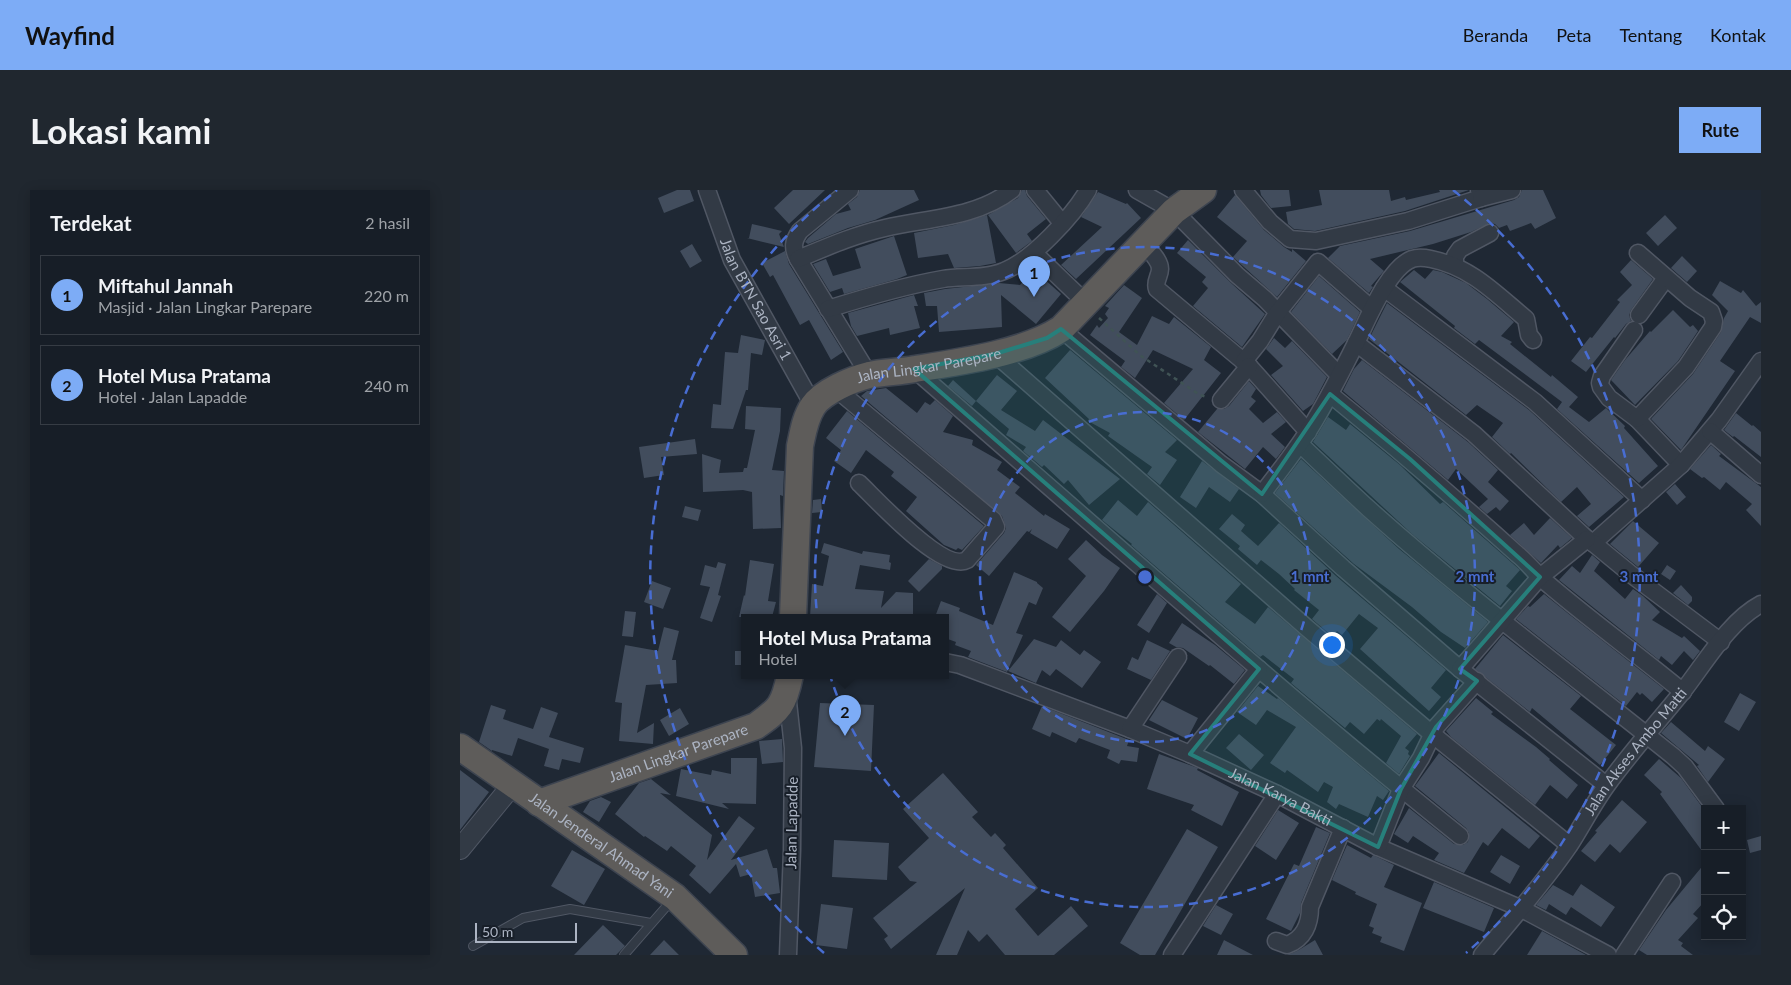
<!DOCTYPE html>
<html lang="id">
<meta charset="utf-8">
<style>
body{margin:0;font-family:Lato,sans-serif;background:#20272f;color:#f1f3f6}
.controls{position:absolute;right:15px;bottom:15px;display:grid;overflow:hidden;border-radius:0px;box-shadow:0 2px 12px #0003}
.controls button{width:45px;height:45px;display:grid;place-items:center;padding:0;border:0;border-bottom:1px solid #363c44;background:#171e27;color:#f1f3f6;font:25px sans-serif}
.scale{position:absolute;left:15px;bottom:12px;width:102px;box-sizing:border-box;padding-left:5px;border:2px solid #acb4c3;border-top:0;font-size:14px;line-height:18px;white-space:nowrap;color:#acb4c3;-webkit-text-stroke:4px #181f29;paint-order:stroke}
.you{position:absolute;left:871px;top:454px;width:18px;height:18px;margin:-12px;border:4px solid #fff;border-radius:50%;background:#1a73e8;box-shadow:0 0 0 8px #1a73e833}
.badge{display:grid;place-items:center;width:32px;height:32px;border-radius:50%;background:#7dacf6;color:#111;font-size:16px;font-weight:700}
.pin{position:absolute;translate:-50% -41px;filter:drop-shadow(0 1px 2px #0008)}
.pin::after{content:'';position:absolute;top:26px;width:18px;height:15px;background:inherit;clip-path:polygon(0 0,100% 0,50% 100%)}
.popup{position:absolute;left:281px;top:424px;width:208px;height:65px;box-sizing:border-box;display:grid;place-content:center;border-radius:0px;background:#171e27;filter:drop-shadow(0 1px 4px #0005);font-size:16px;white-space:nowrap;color:#9ea2a7}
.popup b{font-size:19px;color:#f1f3f6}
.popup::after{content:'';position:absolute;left:50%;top:100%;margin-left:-10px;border:10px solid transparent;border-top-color:#171e27}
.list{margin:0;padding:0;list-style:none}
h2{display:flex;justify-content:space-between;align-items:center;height:65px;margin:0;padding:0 20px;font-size:21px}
h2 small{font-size:16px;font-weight:400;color:#9ea2a7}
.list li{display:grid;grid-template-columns:32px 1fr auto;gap:15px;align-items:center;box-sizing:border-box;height:80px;margin:0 10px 10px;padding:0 10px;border:1px solid #363c44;border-radius:0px}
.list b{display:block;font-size:19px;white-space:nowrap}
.list p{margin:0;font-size:16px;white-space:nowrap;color:#9ea2a7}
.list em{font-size:16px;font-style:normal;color:#9ea2a7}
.icon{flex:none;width:28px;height:28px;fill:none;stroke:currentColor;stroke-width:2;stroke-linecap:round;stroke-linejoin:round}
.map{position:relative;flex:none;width:1301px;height:765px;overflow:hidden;border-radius:0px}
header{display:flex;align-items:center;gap:30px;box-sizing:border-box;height:70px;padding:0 25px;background:#7dacf6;color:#111}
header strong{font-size:24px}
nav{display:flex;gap:28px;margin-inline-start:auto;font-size:18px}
.intro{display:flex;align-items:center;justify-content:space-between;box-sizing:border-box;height:120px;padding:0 30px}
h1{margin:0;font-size:35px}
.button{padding:12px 22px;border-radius:0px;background:#7dacf6;color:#111;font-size:18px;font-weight:700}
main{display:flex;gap:30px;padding:0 30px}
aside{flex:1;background:#171e27;border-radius:0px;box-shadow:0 2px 12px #0003}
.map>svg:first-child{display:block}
.building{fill:#424d5d}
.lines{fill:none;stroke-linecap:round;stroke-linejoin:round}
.service-casing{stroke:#505764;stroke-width:10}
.minor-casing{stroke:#505764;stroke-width:19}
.tertiary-casing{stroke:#505764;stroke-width:22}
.trunk-casing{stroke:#3d4450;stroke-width:29}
.path{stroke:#405355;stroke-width:2.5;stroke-dasharray:4 4;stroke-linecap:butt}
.service{stroke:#323a45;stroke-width:8}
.minor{stroke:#323a45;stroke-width:16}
.tertiary{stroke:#323a45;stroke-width:20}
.trunk{stroke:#5e5c5a;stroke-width:26}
.marked{fill:#277f7b;fill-opacity:0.2;stroke:#277f7b;stroke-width:4;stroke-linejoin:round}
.ring{fill:none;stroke:#486dd2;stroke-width:2.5;stroke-dasharray:9 6}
.labels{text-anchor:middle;stroke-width:4;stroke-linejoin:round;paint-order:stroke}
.street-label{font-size:15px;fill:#acb4c3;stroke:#181f29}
.centre{fill:#486dd2;stroke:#181f29;stroke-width:2.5}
.ring-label{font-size:15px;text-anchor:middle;font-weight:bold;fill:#486dd2;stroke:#181f29;stroke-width:4;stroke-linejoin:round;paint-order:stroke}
</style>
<header>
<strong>Wayfind</strong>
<nav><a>Beranda</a><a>Peta</a><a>Tentang</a><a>Kontak</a></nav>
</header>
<div class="intro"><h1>Lokasi kami</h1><a class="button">Rute</a></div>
<main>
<aside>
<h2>Terdekat<small>2 hasil</small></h2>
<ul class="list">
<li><span class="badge">1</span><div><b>Miftahul Jannah</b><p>Masjid · Jalan Lingkar Parepare</p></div><em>220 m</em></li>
<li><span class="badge">2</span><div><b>Hotel Musa Pratama</b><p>Hotel · Jalan Lapadde</p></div><em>240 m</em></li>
</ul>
</aside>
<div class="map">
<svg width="1301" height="765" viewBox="0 0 1301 765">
<rect width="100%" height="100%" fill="#1f2834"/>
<path class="building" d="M217 0H230L234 11 204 23 198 8Z
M333 0H365L329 34 314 18Z
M400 0H454L459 10 415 30 388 38 348 54 345 52 348 48 376 24 391 20 388 14 397 7Z
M562 0H565L567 6 586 29 567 44 572 51 556 63 528 25 558 8Z
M800 0H829L831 16 811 18 801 5Z
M859 0H929L931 11 945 7 946 10 980 2 979 0H1009L945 21 855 41 834 39 828 34 826 22 862 15Z
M1062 0H1083L1096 28 1075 39 1071 33 1050 41 1047 35 1039 38 1035 34 1030 33 1011 42 973 54 910 69 924 81 911 96 913 97 909 103 868 68 880 56 950 41 1054 10 1059 7Z
M638 2 666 14 667 13 681 28 616 89 601 75 642 37 621 27Z
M775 5 804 40 824 57 832 62V59L846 71 817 107 773 67 787 51 757 27Z
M527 25 536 73 520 76 494 78 488 64 458 68 454 43 494 35Z
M1205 25 1217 38 1198 56 1186 43Z
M292 34 322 41 319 44 324 57 287 48H289Z
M434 46 447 85 437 89 384 104 382 98 370 102 353 74 366 69 373 86 401 78 395 59Z
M728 50 770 92 805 124 782 157 733 116 748 98 742 92 746 87 717 63Z
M232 54 242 71 230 78 220 61Z
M325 61 329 74 383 162 371 170 349 130 340 135 313 85 310 87 302 73Z
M1222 66 1237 81 1227 92 1211 78Z
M1171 70 1193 89 1171 120 1169 125 1171 131 1166 134 1155 148 1154 147 1126 182 1111 171 1130 147 1132 148 1160 112 1157 110 1172 95 1160 82Z
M574 80 601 104 576 134 541 105 542 137 479 142 477 116H466L464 103 485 99 539 93 560 95Z
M954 80 965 89 973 80 982 82 1006 93 1027 109 1054 132 1041 146 1052 152 1050 154 1091 187 1092 185 1118 207 1109 217 1129 232 1146 218 1165 236 1164 238 1198 276 1179 293 1097 219 1102 212 1019 150 1015 154 994 138 995 136 940 92Z
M859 86 900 122 887 150 872 164 831 122Z
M1260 91 1281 103 1283 100 1296 116 1301 112V133L1290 127 1260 171 1275 181 1221 260 1191 229 1233 184 1261 142 1264 128 1268 121 1252 105Z
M664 95 682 108 659 142 677 155 692 126 709 134 714 127 751 157 744 170 761 183 724 230 704 213 733 179 693 160 675 188 661 177 665 171 630 145 637 135 639 138 648 128 645 124 649 118 645 116Z
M454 105 458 116H454L460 138 430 145 429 138 397 146 391 136 388 123Z
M927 113 1069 220 1164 307 1129 337 1117 326 1131 314 1117 297 1101 312 1051 263 1050 264 1032 247 1043 233 1017 215 1006 225 909 149Z
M1213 120 1230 137 1233 135 1238 141 1218 171 1175 215 1151 190 1165 170 1190 141 1191 142Z
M281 145 305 150 302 165 291 163 288 200H286L273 239 251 238 253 214 261 215 265 162 278 163Z
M814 148 825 158 832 151 867 187 853 214 843 221 811 185 823 176 806 159Z
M610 160 717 250 705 262 717 270 700 295 687 284 692 277 648 246 650 243 628 231 629 229 585 188Z
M902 170 1008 252 1038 280 1028 292 1049 311 1040 321 1036 317 1027 324 1019 317 1028 309 996 279 988 290 883 201 894 179Z
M537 185 557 201 541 220 575 241 583 230 660 289 629 315 608 290 604 294 584 275 582 277 575 271 563 261 566 257 546 245 549 239 516 211Z
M493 190 516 211 512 216 488 196Z
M789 191 796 199 791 207 796 211 789 219 803 233 817 222 826 232 811 244 825 257 816 269 803 257 785 279 738 242 757 219H764L769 216Z
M426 198 457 223 465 212 470 215 475 210 493 226 483 242 513 250 512 255 542 272 537 280 560 297 555 303 584 326 585 324 610 339 597 359 570 343 572 339 569 342 567 341 529 386 516 375 544 343 546 338 542 326 401 206 407 201Z
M286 216 321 218 320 241 312 280 324 281 323 306 320 305 321 338 293 339 292 302 283 300 243 302 242 264 261 270 259 283 283 282 284 278H287L295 240 285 239Z
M387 221 524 336 502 360 498 358 496 360 484 355 446 321 457 307 431 286 434 282 406 260 391 283 374 271 381 260 366 248Z
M1276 223 1292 236 1293 235 1301 242V267L1274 246 1273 247 1264 240Z
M868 227 886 240 890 234 940 275 980 314 983 312 1060 380 1046 396 1052 401 1040 416 952 344 853 252Z
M235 249 237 264 201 267 204 285 184 288 179 257Z
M1251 255 1261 264 1259 266 1301 297V336L1286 320 1292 314 1266 292 1260 300 1244 287 1242 288 1230 279Z
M841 269 939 359 1028 432 1005 458 981 442 952 417 894 374 815 303Z
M742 271 779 299 770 312 749 297 736 318 720 307Z
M1215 294 1226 307 1217 315 1206 302Z
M361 309 362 322 352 323 353 310Z
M658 310 677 326 688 312 781 394 765 412 795 434 808 417 957 544 945 558 949 561 948 564 950 566 939 584 926 573 941 546 921 529 920 531 917 529 904 544 890 532 885 538 868 524 831 493 834 489 803 465 800 467 671 355 672 354 642 330Z
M225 316 241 320 238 331 222 327Z
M772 324 785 335 781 341 798 356 819 333 876 386 986 480 971 498 981 507 969 521 900 459 918 438 899 424 882 445 877 441 873 447 852 429 859 420 834 400 835 399 819 384 801 370 797 375 778 359 780 356 759 339Z
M1090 328 1112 348 1100 358 1098 355 1081 373 1050 345 1064 333 1074 345Z
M1173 331 1199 353 1178 377 1150 354Z
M626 350 642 365 660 378 644 401 610 442 592 427 626 386 608 369Z
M364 353 402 364 403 361 430 365 429 372 431 373 430 380 400 375 395 399 424 401 421 418 436 402 453 403V427H350L352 394 363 396 369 366 361 363Z
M1132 365 1140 372 1134 381 1165 409 1173 399 1183 406 1200 422 1192 430 1222 448 1224 446 1240 461 1233 470 1224 461 1212 475 1201 466 1199 470 1099 390 1112 376 1120 383Z
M469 369 482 376V379L459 402 448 391Z
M290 370 314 374 308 411 316 412 312 427H279L284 405 285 406Z
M258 372 266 374 258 405 261 406 252 432 240 428 250 397 240 395 245 375 256 378Z
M1207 375 1216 381 1210 390 1201 384Z
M554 382 577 392V393L583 398 576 415 569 412 556 443 563 445 547 482 508 467 511 461 495 455 496 452 485 448V427H475L481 411 500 418 499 421 533 435Z
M192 391 211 398 203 419 184 412Z
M1221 395 1232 407V411L1228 415 1213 403Z
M697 404 707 413 689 443 677 435Z
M1084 404 1110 425 1204 499 1192 512 1182 503 1180 505 1177 502 1166 516 1056 429 1068 416 1070 417Z
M165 421 176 422 173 447 162 446Z
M722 433 755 455 785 480 774 494 750 475 749 476 723 458 716 457 709 453Z
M204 437 219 441 212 470H216L217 493 186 495 177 543 194 533 193 554 159 551 162 513 155 512 165 455 198 461Z
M1043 445 1121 506 1110 519 1156 555 1140 575 1072 518 1070 522 1015 479Z
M574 449 596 457 601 450 620 465 624 460 641 472 622 498 596 479 590 486 582 480 576 493 548 481Z
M687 450 710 461 691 490 667 479 672 467 678 470Z
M275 461H285V475H275Z
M798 496 817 509 818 508 929 601 923 610 917 606 908 627 879 614 876 619 867 612 873 597 864 592 858 602 827 580 825 583 810 573 836 537 807 520 796 535 777 522Z
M1280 503 1296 512 1279 541 1264 532Z
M1016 508 1033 522 1031 524 1076 557 1090 569 1089 570 1118 595 1107 609 1090 595 1075 615 991 547 986 541Z
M702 510 738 528 727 549 689 530Z
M360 513 414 515 411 581 354 577Z
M31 515 46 520 43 529 73 539 81 517 98 523 89 547 124 558 120 573 102 569 99 580 84 576 89 559 58 548 52 566 32 560V561L19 552Z
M582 516 669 550 667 556 679 558 677 572 661 570 659 574 647 568 650 560 619 548 616 553 592 542 590 547 572 539Z
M220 518 229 534 209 546 200 530Z
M1211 532 1245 561 1248 556 1265 569 1248 592 1237 576 1239 575 1201 543Z
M779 544 804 565 791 580 766 558Z
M322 549 323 572 302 574 299 551Z
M979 563 1080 646 1069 659 1042 638 1028 656 1023 652 1004 683 974 670 979 663 953 646 948 653 934 644 949 618 994 654 1003 655 1008 652 1009 643 1006 638 955 596Z
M699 564 738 578 737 580 779 602 762 636 731 620 734 615 687 599Z
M271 568H297L296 614 262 613 269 619 216 606 221 579 251 585 252 580 271 584Z
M1199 569 1221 588 1245 621V665L1200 604 1202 602 1184 585Z
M0 580 29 602 0 640Z
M483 583 518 622 512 627 531 647 535 643 546 655 543 658 578 698 555 719 578 746 611 716 628 736 594 765H545L527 744 519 752 508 740 497 765H476L505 698 431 759 424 749 428 746 413 728 457 692 450 691 438 677 469 648 443 619Z
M191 589 211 605 200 603 252 645 247 670 279 626 295 638 271 670 307 659 313 678H317L320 703 295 707 291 684 280 687 276 674 250 704 229 685 236 676 211 656 207 661 185 646 184 647 155 624 179 593Z
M141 607 151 612 139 632 123 622 130 611Z
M1162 610 1187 632 1160 663 1150 654 1135 672 1121 661 1137 642 1135 641Z
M818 620 839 633 816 670 795 656Z
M856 637 870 643 841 713 840 723 831 741 806 729 834 674 839 676Z
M727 639 758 657 695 765H680L660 753Z
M1301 646V660L1290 663 1287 650Z
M374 650 429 653 427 690 372 687Z
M887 655 911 668 913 665 934 675 924 697 962 713 944 761 920 752 922 747 912 743 914 738 909 736 917 714 895 704 896 702 872 690Z
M112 660 145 679 124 715 91 696Z
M1041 665 1060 676 1050 694 1030 682Z
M1245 673V711L1233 724 1238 728 1218 750 1223 753 1221 756 1233 765H1187L1179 760 1206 720Z
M974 692 1034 718 1024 742 963 718Z
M1121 694 1155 717 1141 737 1111 717 1106 725 1089 714 1086 720 1076 715 1093 695 1113 706Z
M361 714 393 718 387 759 356 755Z
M756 715 773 724 761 745 743 736Z
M143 735 165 756 156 765H114Z
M1082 741 1126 765H1127H1067Z
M204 750 219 765H190Z
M764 750 793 765H757Z
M855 750 863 765H827L837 761Z"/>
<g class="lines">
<defs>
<path id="service" d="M13 756 63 728 110 719 191 733
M164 765 212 710"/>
<g id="minor">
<path id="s1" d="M247 0 272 70 353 215"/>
<path d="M390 0 340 41C333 51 332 58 338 69L409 185"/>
<path d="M575 0 602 33"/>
<path d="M677 0 714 21 777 85 805 109 879 185"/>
<path d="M783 0 810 32 830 49 856 51 948 31 1021 8 1019 0"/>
<path d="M1021 8 1052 0"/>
<path d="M684 54C689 60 700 70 700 79 700 86 694 92 697 99L789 176 848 242"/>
<path d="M574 63 626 113"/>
<path d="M338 69C367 57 394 45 425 38 468 28 516 28 552 0"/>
<path d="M995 75V66L1000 59 1030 43"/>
<path d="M924 98 1075 212 1182 310"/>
<path d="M368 119C406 107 443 96 483 89 502 86 525 89 544 81 572 70 613 26 628 0"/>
<path d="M1179 125 1206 88"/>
<path d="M601 139 761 274 802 304 883 378 1000 479 1146 595"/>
<path d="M1174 140 1142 186 1140 193 1141 197 1149 208 1177 229 1221 275"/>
<path d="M896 153 1014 244 1127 349 1133 353 1221 275 1259 230 1301 171"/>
<path d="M535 164 847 438 972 544 1109 655"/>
<path d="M784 171 800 151 818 122 858 72 912 119"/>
<path d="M454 179C635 336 813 496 1000 646"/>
<path d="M375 198 533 330 536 337 507 370C483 383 417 310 399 293"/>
<path d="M870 204C934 256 996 309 1057 364 1066 371 1073 380 1081 388 1127 428 1176 463 1223 502"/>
<path d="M761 210 789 176"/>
<path d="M1177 229 1226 177 1253 137 1254 131 1251 122 1230 108 1178 63"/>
<path d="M1250 241 1301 285"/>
<path d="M840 254C863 276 886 298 909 319 1006 406 1111 484 1213 566L1225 577 1256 619"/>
<path d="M802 304C820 280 840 256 855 230 870 205 883 179 896 153 907 131 928 78 952 69 958 67 966 68 971 69 1011 77 1036 104 1066 129L1069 145 1073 150"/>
<path d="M1133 353 1172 385 1261 452"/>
<path id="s2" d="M485 472 500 475 670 539 730 564 817 604 918 657 1062 719 1148 765"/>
<path d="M1000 479 1080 387 1127 349"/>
<path d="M327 503 333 558 332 660 328 765"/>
<path d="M670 539 718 467"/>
<path d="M730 564 799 479"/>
<path d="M918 657 941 599 961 568 976 537 1017 491"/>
<path d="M816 751 827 755C844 749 850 734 850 717L883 638"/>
<path d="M712 765 817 604"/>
<path id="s3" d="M1022 765C1052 729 1083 694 1109 656 1122 636 1133 614 1147 595 1171 562 1198 532 1223 501 1245 473 1269 431 1301 414"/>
<path d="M1164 765 1212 692"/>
</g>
<path id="tertiary" d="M0 659 54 593"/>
<g id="trunk">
<path id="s4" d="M333 427 340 256C343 242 345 228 353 216 362 202 393 189 409 185 424 182 440 182 455 179 500 172 564 163 601 139L714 21 743 0"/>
<path id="s5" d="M0 557 215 707 274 765"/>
<path id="s6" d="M79 613 296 536C320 519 324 515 330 485"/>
</g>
</defs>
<use href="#service" class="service-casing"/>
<use href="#minor" class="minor-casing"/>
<use href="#tertiary" class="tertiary-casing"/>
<use href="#trunk" class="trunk-casing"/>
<path class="path" d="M639 128 681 166 740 205 747 207"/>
<use href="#service" class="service"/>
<use href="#minor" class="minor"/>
<use href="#tertiary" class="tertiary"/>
<use href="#trunk" class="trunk"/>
</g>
<path class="marked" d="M601 139 802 304 870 204 950 269 1080 387 1000 479 1017 491 976 537 941 599 918 657 730 564 799 479 454 179 535 164 587 148Z"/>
<g class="ring">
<circle cx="685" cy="387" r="165"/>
<circle cx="685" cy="387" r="330"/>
<path d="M364 763A494 494 0 0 1 377 0M993 0A494 494 0 0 1 1006 763"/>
</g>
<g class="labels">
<g class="street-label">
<text dy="5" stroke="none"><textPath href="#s1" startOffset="120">Jalan BTN Sao Asri 1</textPath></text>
<text dy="5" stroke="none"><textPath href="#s4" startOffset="339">Jalan Lingkar Parepare</textPath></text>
<text dy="5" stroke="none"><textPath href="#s3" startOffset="255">Jalan Akses Ambo Matti</textPath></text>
<text dy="5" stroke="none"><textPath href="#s6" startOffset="148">Jalan Lingkar Parepare</textPath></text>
<text dy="5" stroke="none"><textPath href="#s2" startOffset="362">Jalan Karya Bakti</textPath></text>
<text transform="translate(332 633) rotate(-89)" y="5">Jalan Lapadde</text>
<text dy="5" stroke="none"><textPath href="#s5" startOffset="172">Jalan Jenderal Ahmad Yani</textPath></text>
</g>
</g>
<circle cx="685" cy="387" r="8" class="centre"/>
<g class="ring-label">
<text x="850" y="392">1 mnt</text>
<text x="1015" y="392">2 mnt</text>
<text x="1179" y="392">3 mnt</text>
</g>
</svg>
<div class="controls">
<button>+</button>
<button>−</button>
<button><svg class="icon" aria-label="locate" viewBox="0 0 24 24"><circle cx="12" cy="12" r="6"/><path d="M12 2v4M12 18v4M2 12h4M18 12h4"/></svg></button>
</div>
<div class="scale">50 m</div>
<div class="you"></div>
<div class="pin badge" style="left:574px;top:107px">1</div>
<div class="pin badge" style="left:385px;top:546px">2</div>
<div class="popup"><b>Hotel Musa Pratama</b>Hotel</div>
</div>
</main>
